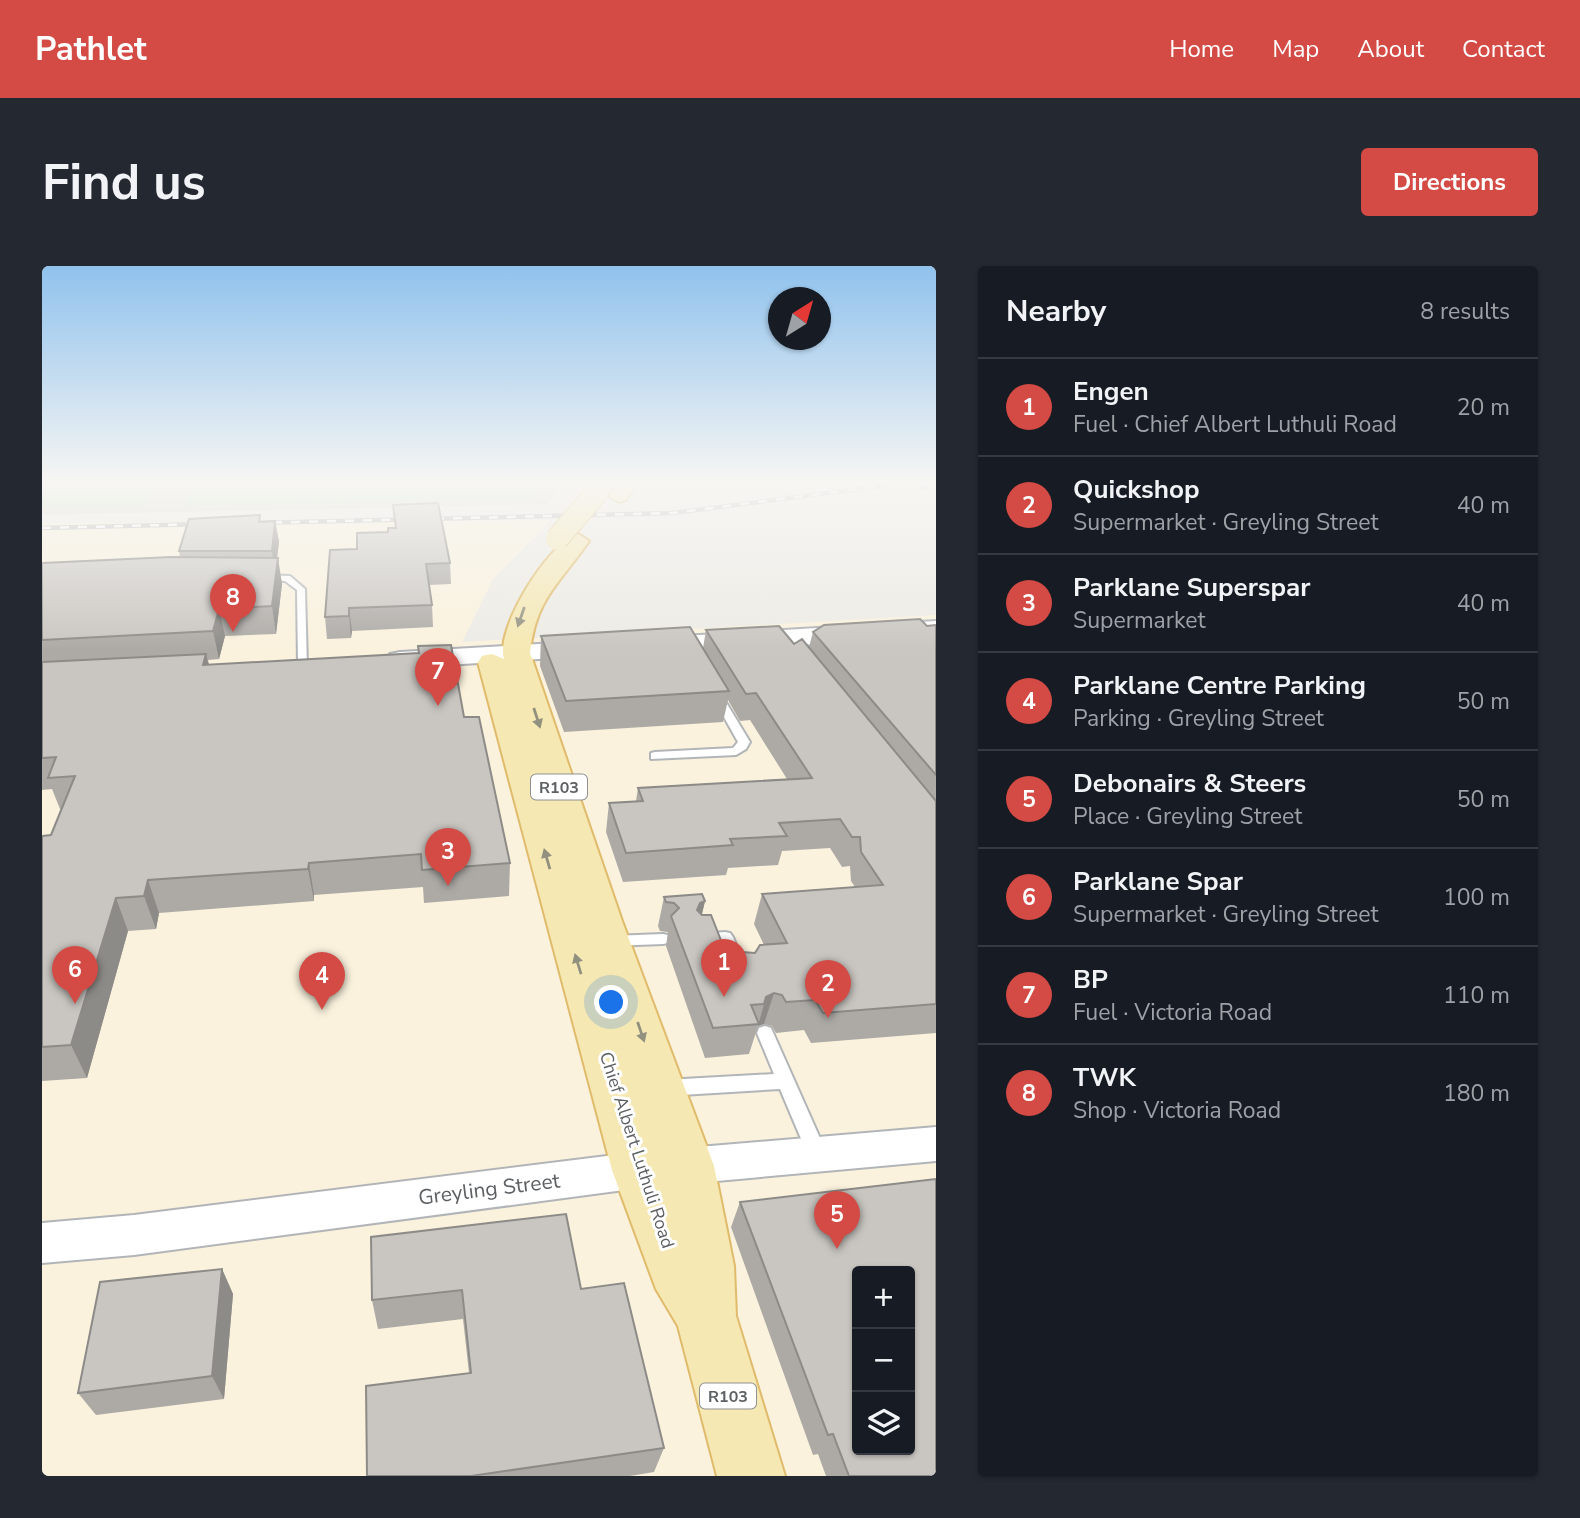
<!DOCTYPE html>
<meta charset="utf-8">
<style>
body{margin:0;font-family:"Nunito Sans",sans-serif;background:#242831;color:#f1f3f6}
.controls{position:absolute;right:21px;bottom:21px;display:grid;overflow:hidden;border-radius:7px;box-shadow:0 2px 5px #0004}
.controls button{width:63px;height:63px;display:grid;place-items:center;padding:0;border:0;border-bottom:2px solid #363941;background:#171b24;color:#f1f3f6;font:35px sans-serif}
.compass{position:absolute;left:726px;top:21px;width:63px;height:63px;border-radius:50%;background:#171b24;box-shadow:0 2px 5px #0004;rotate:37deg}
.you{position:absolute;left:570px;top:737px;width:24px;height:24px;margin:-18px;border:5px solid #fff;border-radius:50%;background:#1a73e8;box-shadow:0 0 0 10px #1a73e833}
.badge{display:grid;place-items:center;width:46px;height:46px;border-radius:50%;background:#d44a44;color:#fff;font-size:23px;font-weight:700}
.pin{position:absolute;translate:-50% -58px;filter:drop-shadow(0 2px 4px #0008)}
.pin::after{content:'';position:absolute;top:37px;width:24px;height:21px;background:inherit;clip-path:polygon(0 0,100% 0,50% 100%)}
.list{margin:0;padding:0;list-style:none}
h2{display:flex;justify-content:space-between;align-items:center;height:91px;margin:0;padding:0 28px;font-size:30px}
h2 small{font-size:23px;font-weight:400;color:#9ea1a6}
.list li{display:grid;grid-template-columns:46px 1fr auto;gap:21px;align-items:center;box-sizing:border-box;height:98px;padding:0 28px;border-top:2px solid #363941}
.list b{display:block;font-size:26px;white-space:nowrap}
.list p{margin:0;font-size:23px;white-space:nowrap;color:#9ea1a6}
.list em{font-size:23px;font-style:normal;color:#9ea1a6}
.icon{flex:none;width:38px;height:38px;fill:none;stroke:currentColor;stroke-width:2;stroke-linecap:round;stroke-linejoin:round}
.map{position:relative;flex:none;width:894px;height:1210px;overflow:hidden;border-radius:7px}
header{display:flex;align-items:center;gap:42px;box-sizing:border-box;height:98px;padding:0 35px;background:#d44a44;color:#fff}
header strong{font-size:33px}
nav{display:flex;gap:38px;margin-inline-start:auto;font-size:24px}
.intro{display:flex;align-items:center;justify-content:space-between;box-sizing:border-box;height:168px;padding:0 42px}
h1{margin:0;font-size:49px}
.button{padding:18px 32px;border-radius:7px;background:#d44a44;color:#fff;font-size:24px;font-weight:700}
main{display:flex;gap:42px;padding:0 42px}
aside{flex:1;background:#171b24;border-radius:7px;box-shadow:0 2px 5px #0004}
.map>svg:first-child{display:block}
.commercial{fill:#faf2dd;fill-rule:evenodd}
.education{fill:#dddad3}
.green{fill:#c5e2c4}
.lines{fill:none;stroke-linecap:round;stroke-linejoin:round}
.service-casing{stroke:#b2b5b8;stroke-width:4}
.minor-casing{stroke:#b2b5b8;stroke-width:4}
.secondary-casing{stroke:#b1b4b8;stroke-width:4}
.primary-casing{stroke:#e0bb6b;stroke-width:4}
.service{fill:#fff;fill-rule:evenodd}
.minor{fill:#fff;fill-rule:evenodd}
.secondary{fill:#fff;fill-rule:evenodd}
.primary{fill:#f5e8b2;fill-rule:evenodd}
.rail-casing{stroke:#b2b3b3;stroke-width:4.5}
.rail{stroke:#fff;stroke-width:2.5;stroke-dasharray:9;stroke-linecap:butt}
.primary-bridge-casing{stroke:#e0bb6b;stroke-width:24;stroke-linecap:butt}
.primary-bridge{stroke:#f5e8b2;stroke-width:22}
.wall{fill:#adaaa6}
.shaded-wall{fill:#8d8b87}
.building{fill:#c9c6c1;stroke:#8d8b87;stroke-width:2;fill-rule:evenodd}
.oneway{fill:#92907f}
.labels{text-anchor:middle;stroke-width:6;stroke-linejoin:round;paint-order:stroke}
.shield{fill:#fff;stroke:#8e9092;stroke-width:2}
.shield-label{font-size:16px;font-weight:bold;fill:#5d6063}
.street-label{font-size:18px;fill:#5d6063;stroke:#fff}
.near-street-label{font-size:21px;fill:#5d6063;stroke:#fff}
</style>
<header>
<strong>Pathlet</strong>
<nav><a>Home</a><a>Map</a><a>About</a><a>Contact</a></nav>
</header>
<div class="intro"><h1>Find us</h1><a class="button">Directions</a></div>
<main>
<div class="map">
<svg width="894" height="1210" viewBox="0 0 894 1210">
<rect width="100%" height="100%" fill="#edebe5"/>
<path class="commercial" d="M509 254 451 313 420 376 894 349V1210H0V257ZM815 1005H868V1184H815Z"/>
<path class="education" d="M0 215H527L505 238 0 249Z"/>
<path class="green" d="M0 215H117L103 240 0 242Z
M153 215H510L490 233 141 240Z"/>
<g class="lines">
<defs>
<path id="service" d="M219 309 248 310 263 323 265 401 261 402 256 399 255 324 243 315 222 314 219 313Z
M674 425 679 428 708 476 704 483 694 489 609 493V487L613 486 691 482 696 476 669 428Z
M683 666 688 667 691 671 702 699 700 703H688L678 677 655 676 652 672 655 668Z
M621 668 626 669 629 673 626 677 621 678 569 680 564 679 561 675 564 671 569 670Z
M723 760 729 762 785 888 782 894 775 897 768 894 738 823 623 830 617 827 614 822 617 817 623 814 732 808 715 767 717 762Z"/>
<path id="minor" d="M894 861V895L597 922 92 989 0 997V957L92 949 597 886Z"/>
<path id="secondary" d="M894 355V371L606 388 596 386 592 380 596 374 606 372Z
M549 375 559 377 563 383 559 389 358 402 348 400 344 394 348 388 358 386Z"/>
<path id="primary" d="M576 215H595L584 234 577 236 567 230Z
M536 268 547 275C518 317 493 333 488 387L580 655 672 900 692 1000 694 1050 743 1210H675L636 1060 614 1023 570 904 436 396 440 390 450 388 462 393C453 362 507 276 536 268Z"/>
</defs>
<use href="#service" class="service-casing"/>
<use href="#minor" class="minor-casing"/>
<use href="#secondary" class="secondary-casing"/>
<use href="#primary" class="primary-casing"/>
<use href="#service" class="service"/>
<use href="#minor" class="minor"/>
<use href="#secondary" class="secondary"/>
<use href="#primary" class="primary"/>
<defs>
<path id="rail" d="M868 222 894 221
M213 257 631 247 877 215
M0 262 164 258"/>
</defs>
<use href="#rail" class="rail-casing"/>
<use href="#rail" class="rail"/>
<defs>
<path id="primary-bridge" d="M515 273 556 225"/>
</defs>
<use href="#primary-bridge" class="primary-bridge-casing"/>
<use href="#primary-bridge" class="primary-bridge"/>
</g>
<path class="wall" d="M351 239 408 297 409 318 387 319 390 339 391 361 310 365 309 372 285 373 283 351 315 283 353 262Z
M233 255 237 276 235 292 240 318 234 368 183 370 177 393 166 394 167 398 422 451 468 597 467 630 382 637 381 621 272 629V635L117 647 114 663 86 665 45 812 0 815V570L9 569 20 543H18L10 523 0 524V297L138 291 137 285 220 256Z
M894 359V767L769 777 762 764 734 767 730 760 722 758 716 760 707 788 663 792 624 680 626 666 618 665 616 660 622 631 663 635 660 648 682 682 700 686 713 687 722 679 712 658 720 628 813 621 809 615 808 600 800 601 788 582 740 585 736 599 686 602 684 609 581 616 564 566 567 537 594 535 596 522 745 513 708 454 698 455 686 434 681 456 522 466 498 400 499 370 661 382 664 364 767 381 771 366Z
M698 936 894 1210H784L776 1188 771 1189 689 961Z
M329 971 539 1023 622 1182 612 1206 588 1210H325L427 1107 421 1053 336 1063 330 1034Z
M180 1003 191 1028 182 1133 54 1149 36 1127Z"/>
<path class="shaded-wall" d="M233 255 237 276 233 307 230 285Z
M236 292 240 318 234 368 230 340Z
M307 342 310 365 309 372 307 350Z
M177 343 183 370 177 393 171 365Z
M164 388 171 416 161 399Z
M267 597 272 629V635L266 603Z
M106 614 117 647 114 663 102 630Z
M74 632 86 665 45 812 29 779Z
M663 635 656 665 655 644 658 637Z
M732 727 722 758 716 760 724 731Z
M180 1003 191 1028 182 1133 170 1110Z"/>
<path class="building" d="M396 237 408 297 384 298 390 339 307 342V350L283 351 288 284 315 283V267L346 266V262H354L351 239Z
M218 249 217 256 233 255 230 285H137L147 253Z
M129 291 236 292 230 340 177 343 171 365 0 374V297Z
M878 353 885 360 894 359V509L771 366 782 359Z
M737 360 752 378 760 373 894 535V738L781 747 773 734 744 736 740 729 732 727 724 731 722 738 709 739 717 758 671 762 629 650 637 642 632 637 624 636 622 631 660 628 663 635 658 637 655 644 660 649H669L682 682 697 681 700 686 713 687 718 679 745 677 720 628 841 619 819 586 818 571H810L798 553 737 557 745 570 688 573 691 579 584 587 567 537 601 535 596 522 770 512 714 427 704 428 664 364Z
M648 361 687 425 524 435 499 370Z
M409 379 422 451H437L468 597 380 604 379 588 267 597 266 603 106 614 102 630 74 632 29 779 0 781V570L9 569 33 510 6 512 14 491 0 492V396L164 388 161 399 377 387 376 380Z
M894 913V1210H807L791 1168 786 1169 698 936ZM815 1005H868V1184H815Z
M524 948 539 1023 582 1017 622 1182 429 1210H325L324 1120 429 1107 420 1024 330 1034 329 971Z
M180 1003 170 1110 36 1127 58 1016Z"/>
<defs><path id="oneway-solid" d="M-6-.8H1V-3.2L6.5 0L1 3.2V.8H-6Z" transform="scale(1.75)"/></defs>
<g class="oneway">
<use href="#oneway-solid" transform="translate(479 351) rotate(109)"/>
<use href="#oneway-solid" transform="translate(495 452) rotate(72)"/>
<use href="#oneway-solid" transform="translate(505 593) rotate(-106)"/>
<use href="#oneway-solid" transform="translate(536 698) rotate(-107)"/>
<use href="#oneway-solid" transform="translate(599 766) rotate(71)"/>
</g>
<linearGradient id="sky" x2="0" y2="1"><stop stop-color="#90c2ed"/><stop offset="0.56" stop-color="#f7f6f3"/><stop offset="1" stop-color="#f7f6f3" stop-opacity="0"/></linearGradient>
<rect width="894" height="385" fill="url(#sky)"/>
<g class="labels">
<g class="shield">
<rect x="489" y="508.5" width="56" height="25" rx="5"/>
<rect x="658" y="1117.5" width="56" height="25" rx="5"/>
</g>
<g class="shield-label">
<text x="517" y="527">R103</text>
<text x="686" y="1136">R103</text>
</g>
<g class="street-label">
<text transform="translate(595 884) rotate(72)" y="6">Chief Albert Luthuli Road</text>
</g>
<g class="near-street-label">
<text transform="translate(447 923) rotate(-7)" y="7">Greyling Street</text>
</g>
</g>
</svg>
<div class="controls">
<button>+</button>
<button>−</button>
<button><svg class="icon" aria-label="layers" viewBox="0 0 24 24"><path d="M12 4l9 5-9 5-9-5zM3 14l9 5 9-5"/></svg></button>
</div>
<svg class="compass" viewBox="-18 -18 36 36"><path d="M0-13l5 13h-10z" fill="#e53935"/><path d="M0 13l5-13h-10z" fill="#9ea1a6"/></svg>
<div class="you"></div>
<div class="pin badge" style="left:682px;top:731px">1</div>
<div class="pin badge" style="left:786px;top:752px">2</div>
<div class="pin badge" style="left:406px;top:620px">3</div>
<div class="pin badge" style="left:280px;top:744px">4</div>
<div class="pin badge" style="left:795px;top:983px">5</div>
<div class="pin badge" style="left:33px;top:738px">6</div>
<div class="pin badge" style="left:396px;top:440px">7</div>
<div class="pin badge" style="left:191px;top:366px">8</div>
</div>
<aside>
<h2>Nearby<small>8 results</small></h2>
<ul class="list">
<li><span class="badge">1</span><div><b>Engen</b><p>Fuel · Chief Albert Luthuli Road</p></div><em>20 m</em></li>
<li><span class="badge">2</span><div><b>Quickshop</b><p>Supermarket · Greyling Street</p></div><em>40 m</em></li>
<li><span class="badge">3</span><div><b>Parklane Superspar</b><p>Supermarket</p></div><em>40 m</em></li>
<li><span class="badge">4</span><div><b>Parklane Centre Parking</b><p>Parking · Greyling Street</p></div><em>50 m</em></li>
<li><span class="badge">5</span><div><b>Debonairs &amp; Steers</b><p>Place · Greyling Street</p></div><em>50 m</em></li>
<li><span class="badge">6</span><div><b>Parklane Spar</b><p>Supermarket · Greyling Street</p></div><em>100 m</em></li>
<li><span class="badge">7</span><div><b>BP</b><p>Fuel · Victoria Road</p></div><em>110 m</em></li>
<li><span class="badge">8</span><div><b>TWK</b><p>Shop · Victoria Road</p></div><em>180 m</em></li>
</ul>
</aside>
</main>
